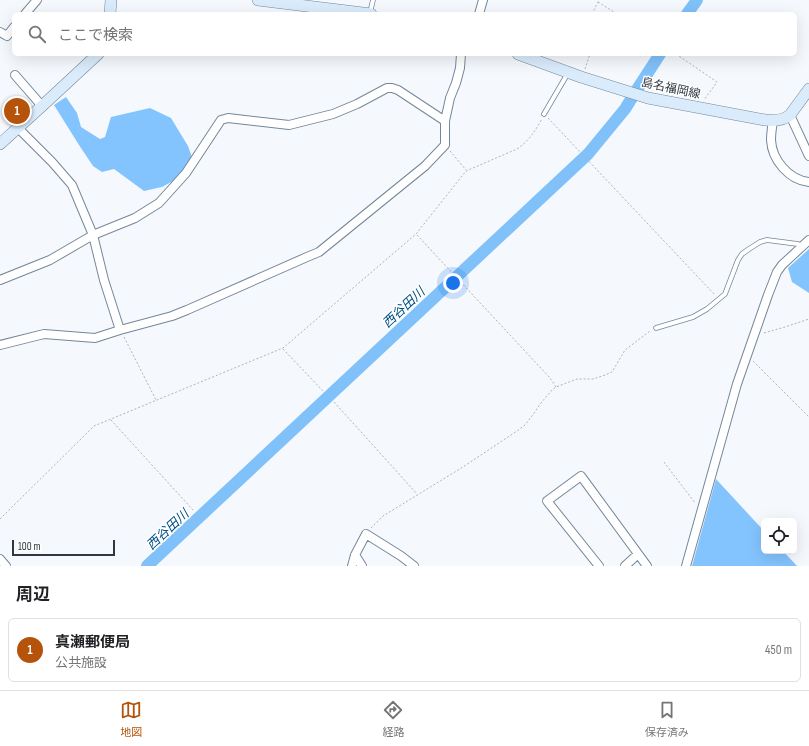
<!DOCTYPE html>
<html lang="ja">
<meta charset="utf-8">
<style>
body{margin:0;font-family:"Sofia Sans Condensed","Noto Sans JP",sans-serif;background:#f2f2f2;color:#202124}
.controls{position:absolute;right:12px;bottom:12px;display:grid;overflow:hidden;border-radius:6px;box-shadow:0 4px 16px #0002}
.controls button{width:36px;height:36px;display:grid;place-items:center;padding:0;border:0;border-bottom:1px solid #e0e0e0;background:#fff;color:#202124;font:20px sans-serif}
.scale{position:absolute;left:12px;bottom:10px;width:103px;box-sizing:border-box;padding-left:4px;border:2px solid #2f373f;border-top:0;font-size:11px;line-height:14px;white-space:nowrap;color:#2f373f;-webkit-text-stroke:3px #fff;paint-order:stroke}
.you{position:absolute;left:453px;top:283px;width:14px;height:14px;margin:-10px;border:3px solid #fff;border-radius:50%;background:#1a73e8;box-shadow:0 0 0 6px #1a73e833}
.badge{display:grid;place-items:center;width:26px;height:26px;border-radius:50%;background:#b45309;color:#fff;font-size:13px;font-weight:700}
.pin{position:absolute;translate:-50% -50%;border:2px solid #fff;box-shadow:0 1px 4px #0006}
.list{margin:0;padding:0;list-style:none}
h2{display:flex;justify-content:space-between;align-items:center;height:52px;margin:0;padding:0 16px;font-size:17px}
h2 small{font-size:13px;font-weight:400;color:#757577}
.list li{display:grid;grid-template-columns:26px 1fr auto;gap:12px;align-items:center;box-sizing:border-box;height:64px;margin:0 8px 8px;padding:0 8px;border:1px solid #e0e0e0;border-radius:6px}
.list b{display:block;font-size:15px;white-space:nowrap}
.list p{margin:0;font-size:13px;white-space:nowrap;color:#757577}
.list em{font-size:13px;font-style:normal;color:#757577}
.icon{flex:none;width:22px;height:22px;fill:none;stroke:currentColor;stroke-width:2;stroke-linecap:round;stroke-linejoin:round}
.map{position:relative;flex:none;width:809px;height:566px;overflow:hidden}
.search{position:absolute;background:#fff;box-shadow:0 4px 16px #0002;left:12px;right:12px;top:12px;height:44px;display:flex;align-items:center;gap:10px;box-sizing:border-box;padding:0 14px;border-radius:6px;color:#757577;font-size:15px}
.sheet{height:124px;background:#fff}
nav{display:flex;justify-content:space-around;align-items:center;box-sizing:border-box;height:56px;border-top:1px solid #e0e0e0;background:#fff;font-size:11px;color:#757577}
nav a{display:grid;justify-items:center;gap:2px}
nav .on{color:#b45309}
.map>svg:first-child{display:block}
.forest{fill:#84c4fe}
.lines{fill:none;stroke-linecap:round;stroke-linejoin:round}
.river{stroke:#80c1fa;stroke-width:12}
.building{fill:#b7ccdf}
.lane-casing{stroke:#748799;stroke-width:5.5}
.street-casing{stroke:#748799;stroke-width:10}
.secondary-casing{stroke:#748799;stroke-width:12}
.path{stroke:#adb3b8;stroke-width:1;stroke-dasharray:2 2;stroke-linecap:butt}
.lane{stroke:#fff;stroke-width:4}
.street{stroke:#fff;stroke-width:8}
.secondary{stroke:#daebfb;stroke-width:11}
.labels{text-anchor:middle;stroke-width:3;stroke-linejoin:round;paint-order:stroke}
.street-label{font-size:12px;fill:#2f373f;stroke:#fff}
.water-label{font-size:13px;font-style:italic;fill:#015084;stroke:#fff}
</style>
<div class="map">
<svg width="809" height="566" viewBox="0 0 809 566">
<rect width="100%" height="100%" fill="#f5f9fd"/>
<path class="forest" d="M66 97 77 113 81 127 100 139 105 137 111 117 150 108 171 118 188 146 193 160 173 181 162 187 144 191 114 169 102 172 93 166 79 145 54 105Z
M809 249V293L792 282 788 268Z
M716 479 764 531V551H783L797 566H692Z"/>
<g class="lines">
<path class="river" d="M687 14 697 0
M147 566 588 154 625 109 638 88 660 54"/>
</g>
<path class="building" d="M16 101 25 112 17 119 8 109Z"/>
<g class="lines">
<defs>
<path id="lane" d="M370 13 373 0
M544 114 568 73
M656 328 693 317 707 309 725 294 738 260 742 254 749 249 760 242 767 240 798 244 802 246"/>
<path id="street" d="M25 14 37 0
M479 14 483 0
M0 32 7 36 14 27
M15 75 42 106
M790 115 809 156
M773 121C772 127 771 134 771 140 772 160 789 180 809 182
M18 128 52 162 72 185 93 235 104 280 120 330
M0 280 50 260 93 235 135 218 159 203 186 173 221 120 228 118 289 125 333 114 357 104 387 88H392L398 90 445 121
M0 345 44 334 95 338 120 330 172 316 187 310 307 257 319 252 425 166 445 145V121L450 98 456 83 460 68 461 54
M355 555 362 566
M0 559 6 566
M352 566 355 555 366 534 401 556 414 566
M599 566 547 501 581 476 647 566
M625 566 638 554
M686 566 737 384 768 295 777 272 782 265 809 240"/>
<path id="secondary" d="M258 0 371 14
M110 14 111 0
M518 54 581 77 648 98 765 120C774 121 783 121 790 115L809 89
M0 144 42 106 98 54"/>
</defs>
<use href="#lane" class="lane-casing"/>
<use href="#street" class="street-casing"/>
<use href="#secondary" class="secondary-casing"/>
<path class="path" d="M598 2 617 14
M592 14 599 0
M676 54 717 82 704 100
M585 69 589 57V54
M548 118 715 295
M450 151 466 170
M417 235 550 378 556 387
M764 333 785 327 809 319
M124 337 156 400
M283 349 324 392
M753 361 809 417
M334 402 417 494
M111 420 193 510
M664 462 695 503
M0 519 94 426 283 348 416 234 466 171 517 149C529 141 535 131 542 119
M371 528 383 516 463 467 517 431 525 425 532 416 541 403 552 390 556 387 577 379H593L605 375 612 372 625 350 650 331"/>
<use href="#lane" class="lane"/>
<use href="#street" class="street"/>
<use href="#secondary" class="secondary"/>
</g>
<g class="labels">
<g class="street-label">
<text transform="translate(671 88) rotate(12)" y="4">島名福岡線</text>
</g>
<g class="water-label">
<text transform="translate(403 307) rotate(-43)" y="5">西谷田川</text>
<text transform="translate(167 529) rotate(-43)" y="5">西谷田川</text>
</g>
</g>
</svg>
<div class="controls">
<button><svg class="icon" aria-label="locate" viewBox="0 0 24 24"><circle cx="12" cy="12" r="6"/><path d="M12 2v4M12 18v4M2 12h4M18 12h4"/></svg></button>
</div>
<div class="scale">100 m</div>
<div class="you"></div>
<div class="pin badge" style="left:17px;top:111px">1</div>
<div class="search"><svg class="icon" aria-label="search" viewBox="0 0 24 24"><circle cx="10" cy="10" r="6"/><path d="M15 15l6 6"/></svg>ここで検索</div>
</div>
<section class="sheet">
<h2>周辺<small></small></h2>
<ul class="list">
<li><span class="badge">1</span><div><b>真瀬郵便局</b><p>公共施設</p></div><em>450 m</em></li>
</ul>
</section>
<nav>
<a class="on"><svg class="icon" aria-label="map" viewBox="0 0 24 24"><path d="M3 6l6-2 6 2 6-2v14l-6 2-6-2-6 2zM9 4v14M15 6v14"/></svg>地図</a>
<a><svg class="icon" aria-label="directions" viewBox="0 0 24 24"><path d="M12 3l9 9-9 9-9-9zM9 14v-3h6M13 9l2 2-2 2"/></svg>経路</a>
<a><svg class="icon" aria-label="saved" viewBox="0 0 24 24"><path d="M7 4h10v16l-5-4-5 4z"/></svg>保存済み</a>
</nav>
